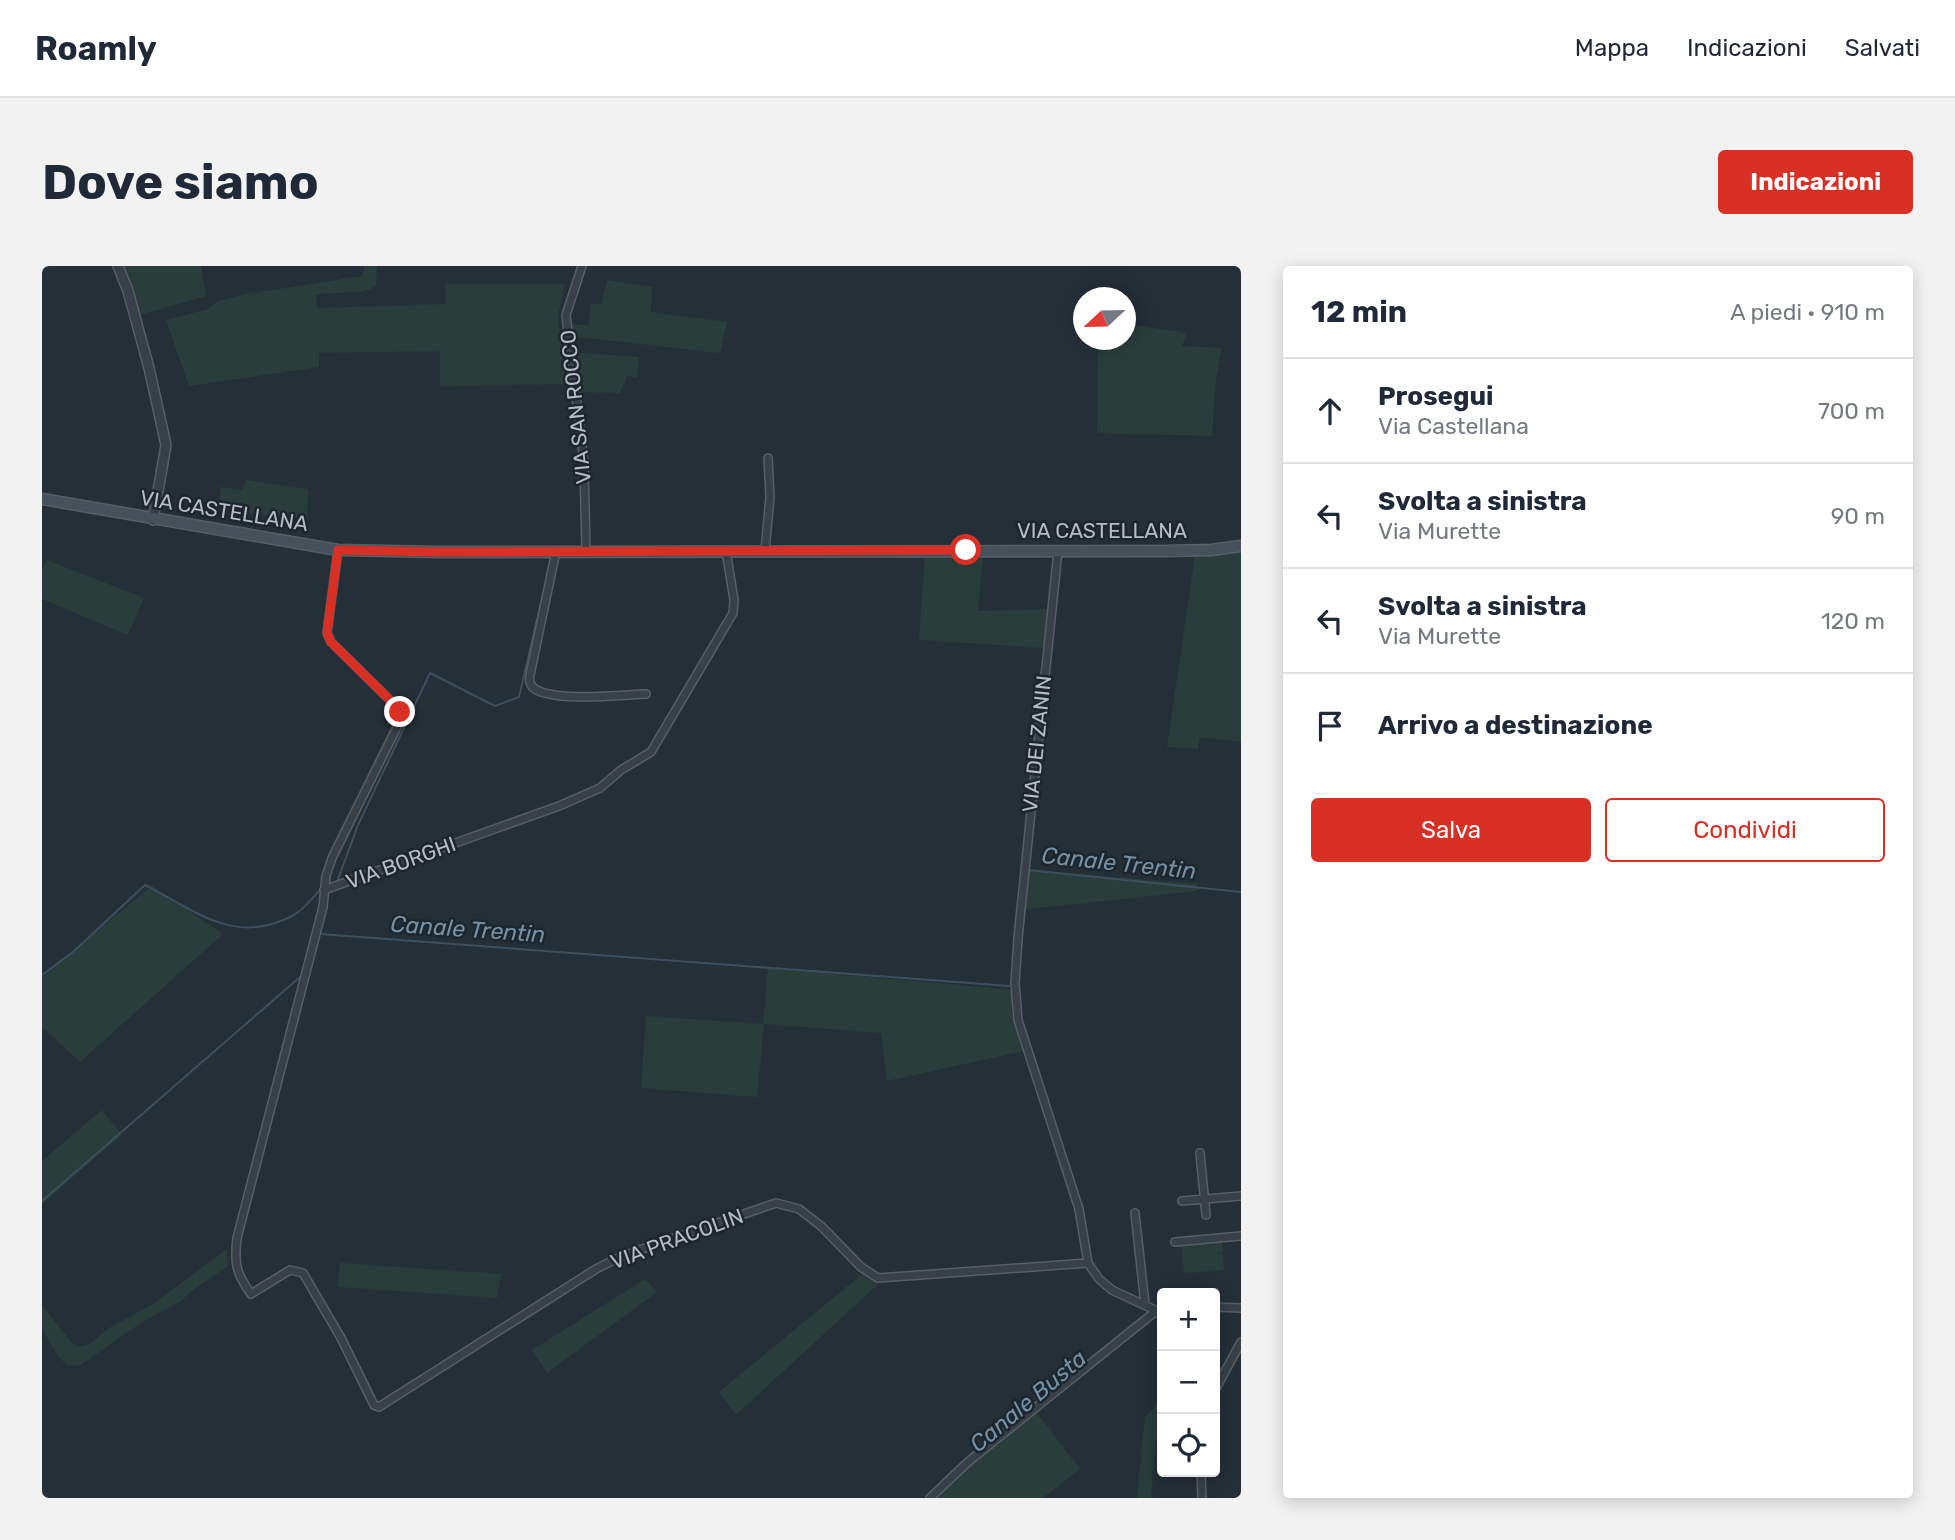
<!DOCTYPE html>
<html lang="it">
<meta charset="utf-8">
<style>
body{margin:0;font-family:Rubik,sans-serif;background:#f2f2f3;color:#1f2937}
.controls{position:absolute;right:21px;bottom:21px;display:grid;overflow:hidden;border-radius:7px;box-shadow:0 4px 18px #0003}
.controls button{width:63px;height:63px;display:grid;place-items:center;padding:0;border:0;border-bottom:2px solid #e0e1e3;background:#fff;color:#1f2937;font:35px sans-serif}
.compass{position:absolute;left:1031px;top:21px;width:63px;height:63px;border-radius:50%;background:#fff;box-shadow:0 4px 18px #0003;rotate:248deg}
.stop{position:absolute;width:21px;height:21px;margin:-16px;border:5px solid #d93025;border-radius:50%;background:#fff}
.stop.end{background:#d93025;border-color:#fff;box-shadow:0 2px 7px #0008}
.list{margin:0;padding:0;list-style:none}
h2{display:flex;justify-content:space-between;align-items:center;height:91px;margin:0;padding:0 28px;font-size:30px}
h2 small{font-size:23px;font-weight:400;color:#747a83}
.list li{display:grid;grid-template-columns:46px 1fr auto;gap:21px;align-items:center;box-sizing:border-box;height:105px;padding:0 28px;border-top:2px solid #e0e1e3}
.list b{display:block;font-size:26px;white-space:nowrap}
.list p{margin:0;font-size:23px;white-space:nowrap;color:#747a83}
.list em{font-size:23px;font-style:normal;color:#747a83}
.actions{display:flex;gap:14px;padding:21px 28px}
.actions a{flex:1;padding:16px 0;border:2px solid #d93025;border-radius:7px;text-align:center;font-size:24px;color:#d93025}
.actions .main{background:#d93025;color:#fff}
.icon{flex:none;width:38px;height:38px;fill:none;stroke:currentColor;stroke-width:2;stroke-linecap:round;stroke-linejoin:round}
.map{position:relative;flex:none;width:1199px;height:1232px;overflow:hidden;border-radius:7px}
header{display:flex;align-items:center;gap:42px;box-sizing:border-box;height:98px;padding:0 35px;background:#fff;border-bottom:2px solid #e0e1e3}
header strong{font-size:33px}
nav{display:flex;gap:38px;margin-inline-start:auto;font-size:24px}
.intro{display:flex;align-items:center;justify-content:space-between;box-sizing:border-box;height:168px;padding:0 42px}
h1{margin:0;font-size:49px}
.button{padding:18px 32px;border-radius:7px;background:#d93025;color:#fff;font-size:24px;font-weight:700}
main{display:flex;gap:42px;padding:0 42px}
aside{flex:1;background:#fff;border-radius:7px;box-shadow:0 4px 18px #0003}
.map>svg:first-child{display:block}
.green{fill:#2a3d3b}
.lines{fill:none;stroke-linecap:round;stroke-linejoin:round}
.stream{stroke:#3d4f5f;stroke-width:2}
.minor-casing{stroke:#565f66;stroke-width:10}
.tertiary-casing{stroke:#565f66;stroke-width:12}
.secondary-casing{stroke:#565f66;stroke-width:13}
.minor{stroke:#384149;stroke-width:7}
.tertiary{stroke:#384149;stroke-width:9}
.secondary{stroke:#47515b;stroke-width:10}
.route{stroke:#d93025;stroke-width:9}
.labels{text-anchor:middle;stroke-width:5;stroke-linejoin:round;paint-order:stroke}
.street-label{font-size:21px;fill:#b4bcc4;stroke:#1d262d}
.water-label{font-size:23px;font-style:italic;fill:#7890a4;stroke:#1d262d}
</style>
<header>
<strong>Roamly</strong>
<nav><a>Mappa</a><a>Indicazioni</a><a>Salvati</a></nav>
</header>
<div class="intro"><h1>Dove siamo</h1><a class="button">Indicazioni</a></div>
<main>
<div class="map">
<svg width="1199" height="1232" viewBox="0 0 1199 1232">
<rect width="100%" height="100%" fill="#252f38"/>
<path class="green" d="M82 0H159L164 30 97 49Z
M323 0H335L334 20C322 29 292 25 274 29L275 42 403 38 404 18H523L516 50 524 118 398 120V85L277 87V101L147 120 124 54 166 43 176 35 205 28 320 10Z
M565 14 610 21 609 46 685 56 678 87 527 70 526 58 546 59 549 38H560Z
M1084 58 1145 67 1140 80 1180 82 1174 112 1170 170 1055 167 1056 74H1084Z
M529 86 597 91 595 112 585 109 578 127 534 126Z
M204 214 266 223 265 255 179 243 178 221 200 224Z
M1199 286V476L1158 471 1156 483 1125 481 1153 289Z
M883 289H941L936 345 1006 343 1002 382 877 374Z
M5 294 102 332 86 369 0 333V304Z
M983 604 1155 618V625L978 644Z
M110 620 181 668 38 796 0 761V710Z
M726 702 972 724 969 745 982 785 845 815 839 767 722 758 715 831 599 822 604 750 721 758Z
M60 844 80 869 0 938V895Z
M1180 976 1181 986 1173 988H1181L1182 1004 1142 1007 1139 979Z
M185 983 186 1000 152 1023 139 1035 100 1056 37 1100 25 1099 16 1090 0 1063V1039L29 1076 36 1081 46 1079 67 1062 111 1038Z
M298 997 459 1008 455 1032 296 1021Z
M824 1005 845 1010 694 1149 677 1126Z
M603 1013 615 1026 505 1107 490 1084Z
M1114 1140H1117L1109 1232H1095L1103 1151Z
M992 1143 1038 1203 1001 1232H888Z"/>
<g class="lines">
<path class="stream" d="M986 604 1199 626
M295 616 316 559 388 407 453 440 477 431 500 332
M278 668 967 720
M979 685 982 645
M0 709 32 685 103 619C154 645 193 680 250 650 261 645 270 632 278 624
M0 935 258 711
M927 1200 955 1177
M893 1232 913 1213"/>
<defs>
<path id="minor" d="M540 0 524 49 542 196 544 285
M296 284 285 367 289 376 355 441 359 453 290 592 284 610 281 641 195 972C192 998 194 1007 209 1028L248 1004 261 1007 299 1072 332 1139 337 1141 554 1003 580 990 734 937 757 943 779 960 819 1001 836 1012 1046 997 1057 1013 1070 1024 1115 1045
M514 285 488 409C487 415 488 420 493 423 513 436 578 429 604 428
M723 285 728 231 726 192
M1016 285 976 672 973 717 976 754 1037 943 1046 997
M282 624 517 540 558 522 579 504 609 486 691 347 692 334 684 285
M1158 887 1164 949
M1140 935 1199 930
M1093 947 1103 1038
M1133 976 1199 970
M1173 1041 1199 1042
M1173 1124 1199 1076
M1159 1206 1160 1232
M888 1232 926 1196 1109 1049 1120 1043"/>
<path id="tertiary" d="M76 0 86 25 107 102 124 179 111 254"/>
<path id="secondary" d="M0 233 296 284 397 286 1123 285 1169 284 1199 280"/>
</defs>
<use href="#minor" class="minor-casing"/>
<use href="#tertiary" class="tertiary-casing"/>
<use href="#secondary" class="secondary-casing"/>
<use href="#minor" class="minor"/>
<use href="#tertiary" class="tertiary"/>
<use href="#secondary" class="secondary"/>
</g>
<g class="lines">
<path class="route" d="M358 446 355 441 289 376 285 367 296 284 397 286 924 284"/>
</g>
<g class="labels">
<g class="street-label">
<text transform="translate(534 141) rotate(-96)" y="7">VIA SAN ROCCO</text>
<text transform="translate(182 245) rotate(9)" y="7">VIA CASTELLANA</text>
<text x="1060" y="272">VIA CASTELLANA</text>
<text transform="translate(995 478) rotate(-84)" y="7">VIA DEI ZANIN</text>
<text transform="translate(359 597) rotate(-20)" y="7">VIA BORGHI</text>
<text transform="translate(635 973) rotate(-20)" y="7">VIA PRACOLIN</text>
</g>
<g class="water-label">
<text transform="translate(1077 597) rotate(6)" y="8">Canale Trentin</text>
<text transform="translate(426 663) rotate(4)" y="8">Canale Trentin</text>
<text transform="translate(986 1135) rotate(-40)" y="8">Canale Busta</text>
</g>
</g>
</svg>
<div class="controls">
<button>+</button>
<button>−</button>
<button><svg class="icon" aria-label="locate" viewBox="0 0 24 24"><circle cx="12" cy="12" r="6"/><path d="M12 2v4M12 18v4M2 12h4M18 12h4"/></svg></button>
</div>
<svg class="compass" viewBox="-18 -18 36 36"><path d="M0-13l5 13h-10z" fill="#e53935"/><path d="M0 13l5-13h-10z" fill="#747a83"/></svg>
<div class="stop" style="left:924px;top:284px"></div>
<div class="stop end" style="left:358px;top:446px"></div>
</div>
<aside>
<h2>12 min<small>A piedi · 910 m</small></h2>
<ul class="list">
<li><svg class="icon" aria-label="ahead" viewBox="0 0 24 24"><path d="M12 20V5M6 11l6-6 6 6"/></svg><div><b>Prosegui</b><p>Via Castellana</p></div><em>700 m</em></li>
<li><svg class="icon" aria-label="left" viewBox="0 0 24 24"><path d="M17 20v-9H6M10 6l-5 5 5 5"/></svg><div><b>Svolta a sinistra</b><p>Via Murette</p></div><em>90 m</em></li>
<li><svg class="icon" aria-label="left" viewBox="0 0 24 24"><path d="M17 20v-9H6M10 6l-5 5 5 5"/></svg><div><b>Svolta a sinistra</b><p>Via Murette</p></div><em>120 m</em></li>
<li><svg class="icon" aria-label="arrive" viewBox="0 0 24 24"><path d="M6 21V4h12l-3 4 3 4H6"/></svg><div><b>Arrivo a destinazione</b></div></li>
</ul>
<div class="actions"><a class="main">Salva</a><a>Condividi</a></div>
</aside>
</main>
